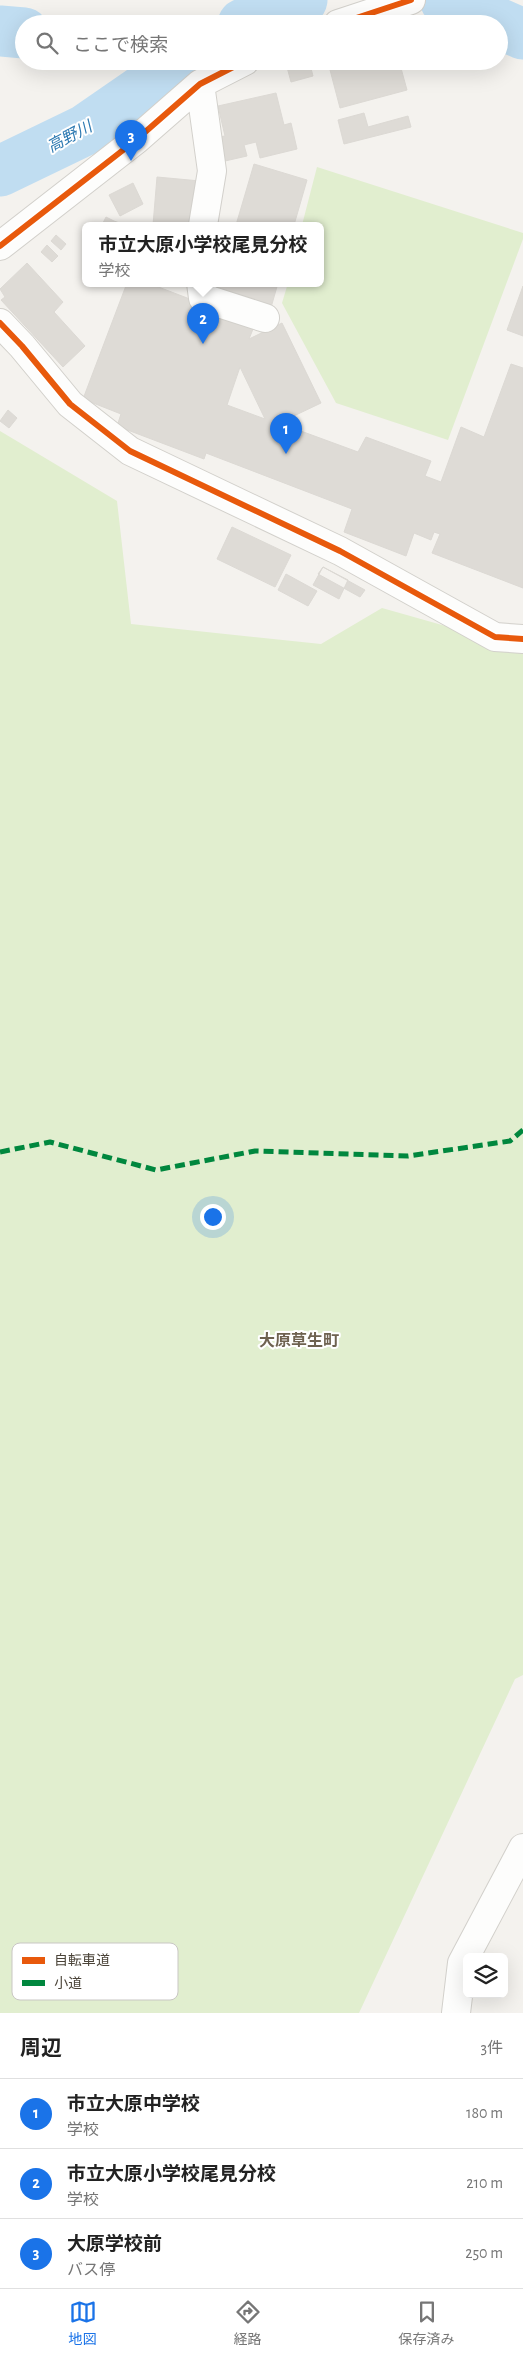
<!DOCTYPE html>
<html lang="ja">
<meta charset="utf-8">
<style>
body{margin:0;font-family:"Alegreya Sans","Noto Sans JP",sans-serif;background:#f2f2f2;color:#222}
.controls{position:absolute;right:15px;bottom:15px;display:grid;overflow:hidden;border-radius:8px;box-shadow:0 5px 20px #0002}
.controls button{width:45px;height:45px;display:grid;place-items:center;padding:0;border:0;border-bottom:1px solid #e0e0e0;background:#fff;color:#222;font:25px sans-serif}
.you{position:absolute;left:212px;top:1216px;width:18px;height:18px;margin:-12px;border:4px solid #fff;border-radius:50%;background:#1a73e8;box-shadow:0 0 0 8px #1a73e833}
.badge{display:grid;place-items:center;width:32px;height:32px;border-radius:50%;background:#1a73e8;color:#fff;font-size:16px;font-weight:700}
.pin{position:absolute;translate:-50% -41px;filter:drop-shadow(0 1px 2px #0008)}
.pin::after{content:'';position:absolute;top:26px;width:18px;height:15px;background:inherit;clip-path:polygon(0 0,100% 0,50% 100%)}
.popup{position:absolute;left:82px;top:222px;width:242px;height:65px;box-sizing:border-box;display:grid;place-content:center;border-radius:8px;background:#fff;filter:drop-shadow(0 1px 4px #0005);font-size:16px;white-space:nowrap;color:#767676}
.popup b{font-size:19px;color:#222}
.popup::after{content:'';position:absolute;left:50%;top:100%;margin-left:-10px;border:10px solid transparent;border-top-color:#fff}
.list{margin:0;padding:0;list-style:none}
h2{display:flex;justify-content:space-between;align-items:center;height:65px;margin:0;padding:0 20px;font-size:21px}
h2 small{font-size:16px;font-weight:400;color:#767676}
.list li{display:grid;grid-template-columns:32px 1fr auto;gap:15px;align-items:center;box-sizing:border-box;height:70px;padding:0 20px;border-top:1px solid #e0e0e0}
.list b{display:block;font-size:19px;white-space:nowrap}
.list p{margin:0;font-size:16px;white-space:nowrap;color:#767676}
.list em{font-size:16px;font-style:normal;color:#767676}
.icon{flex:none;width:28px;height:28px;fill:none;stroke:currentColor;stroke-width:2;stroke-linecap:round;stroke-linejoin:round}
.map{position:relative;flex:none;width:523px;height:2013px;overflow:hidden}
.search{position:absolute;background:#fff;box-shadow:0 5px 20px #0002;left:15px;right:15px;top:15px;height:55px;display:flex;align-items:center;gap:12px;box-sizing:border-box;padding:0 18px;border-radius:28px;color:#767676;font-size:19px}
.sheet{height:275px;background:#fff}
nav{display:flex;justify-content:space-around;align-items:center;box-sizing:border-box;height:70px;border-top:1px solid #e0e0e0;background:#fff;font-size:14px;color:#767676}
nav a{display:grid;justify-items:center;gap:2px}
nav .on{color:#1a73e8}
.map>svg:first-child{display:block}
.green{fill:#e1eecf}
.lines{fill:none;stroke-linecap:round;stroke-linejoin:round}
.river{stroke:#c0ddf1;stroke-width:51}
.building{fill:#dedbd6;stroke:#dcd9d4;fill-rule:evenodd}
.minor-casing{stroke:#d2d0cb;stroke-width:30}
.minor{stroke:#fdfdfc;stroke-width:28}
.quiet{stroke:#00873e;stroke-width:5;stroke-dasharray:10 5;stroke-linecap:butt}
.cycleway-casing{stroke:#fff;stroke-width:9}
.cycleway{stroke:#e8590c;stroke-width:6}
.labels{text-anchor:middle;stroke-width:4;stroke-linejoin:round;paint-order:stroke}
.water-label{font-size:16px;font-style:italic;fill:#2e7ab2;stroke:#fff}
.neighbourhood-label{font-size:16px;font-weight:bold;fill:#6e6250;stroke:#fff}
.key{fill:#fff;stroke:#c9c7c4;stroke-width:1}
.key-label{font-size:14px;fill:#4b4439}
</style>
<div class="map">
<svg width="523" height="2013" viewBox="0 0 523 2013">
<rect width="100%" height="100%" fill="#f4f2ee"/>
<path class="green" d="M317 167 523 233V239L448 440 336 403 282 303 288 283H320V225H302Z
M0 431 117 501 131 624 321 644 382 608 523 648V1675L515 1679 359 2013H0Z"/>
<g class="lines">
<path class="river" d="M445 0 523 34
M243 24 285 4 302 0
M0 31 24 33
M0 171 85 130 185 61"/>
</g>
<path class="building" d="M309 61 313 76 291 82 287 67Z
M348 61H399L407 90 340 108 329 66Z
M276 93 284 125 291 123 297 149 260 158 256 142 244 145 247 156 225 161 219 137 225 136 218 106Z
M364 113 368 127 408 116 411 127 344 144 338 120Z
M254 164 307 180 294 225H236Z
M157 177 200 181 196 225H153Z
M133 183 143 204 120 216 109 195Z
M106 217 114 221 125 225H102Z
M56 235 66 244 61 250 51 241Z
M47 245 58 256 52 262 41 252Z
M27 263 63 302 54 312 85 346 63 367 1 300 5 297 0 289Z
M127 283H148L255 324 249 339 282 323 321 403 279 423 358 452 366 437 431 461 425 476 441 482 461 427 484 437 511 364 523 368V588L432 553 440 534 434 532 431 540 414 533 406 556 344 532 352 509 206 453 204 459 117 426 121 414 83 399ZM240 367 265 419 227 405Z
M220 283H278L270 311 216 295Z
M523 286V336L507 330Z
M8 410 17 418 9 428 0 421Z
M232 527 291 555 275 587 217 559Z
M323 567 348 580 339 599 313 585Z
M323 567 365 590 360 597 318 574Z
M286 574 317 591 308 606 278 590Z"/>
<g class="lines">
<defs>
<path id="minor" d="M338 24 411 0
M200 84 212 171 203 225
M0 246 136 140 200 84 245 61
M201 283 203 298 265 318
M0 323 22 346 70 404 130 451 340 551 495 637 523 639
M456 2013 462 1963 523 1848"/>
</defs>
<use href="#minor" class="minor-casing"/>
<use href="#minor" class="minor"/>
<path class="quiet" d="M0 1152 50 1142 156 1170 255 1151 408 1156 510 1141 523 1130"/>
<defs>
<path id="cycleway" d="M338 24 411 0
M0 246 136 140 200 84 245 61
M0 323 22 346 70 404 130 451 340 551 495 637 523 639"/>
</defs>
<use href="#cycleway" class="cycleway-casing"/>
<use href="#cycleway" class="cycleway"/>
</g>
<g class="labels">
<g class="water-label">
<text transform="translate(69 136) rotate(-28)" y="6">高野川</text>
</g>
<g class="neighbourhood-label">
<text x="299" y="1346">大原草生町</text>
</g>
</g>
<rect x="12" y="1943" width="166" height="57" rx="8" class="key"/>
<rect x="22" y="1957" width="23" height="7" fill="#e8590c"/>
<rect x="22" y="1980" width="23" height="6" fill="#00873e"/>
<g class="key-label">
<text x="54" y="1965">自転車道</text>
<text x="54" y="1988">小道</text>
</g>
</svg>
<div class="controls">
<button><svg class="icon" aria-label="layers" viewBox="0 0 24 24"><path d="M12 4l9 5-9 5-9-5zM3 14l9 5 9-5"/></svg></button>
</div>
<div class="you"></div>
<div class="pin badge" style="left:286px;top:454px">1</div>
<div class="pin badge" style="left:203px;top:344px">2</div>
<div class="popup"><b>市立大原小学校尾見分校</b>学校</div>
<div class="pin badge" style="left:131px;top:161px">3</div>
<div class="search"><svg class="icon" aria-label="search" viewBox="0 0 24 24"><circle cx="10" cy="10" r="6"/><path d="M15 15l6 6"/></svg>ここで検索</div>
</div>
<section class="sheet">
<h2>周辺<small>3件</small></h2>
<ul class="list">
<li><span class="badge">1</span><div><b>市立大原中学校</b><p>学校</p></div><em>180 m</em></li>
<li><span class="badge">2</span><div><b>市立大原小学校尾見分校</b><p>学校</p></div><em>210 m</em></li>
<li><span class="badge">3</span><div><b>大原学校前</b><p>バス停</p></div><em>250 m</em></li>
</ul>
</section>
<nav>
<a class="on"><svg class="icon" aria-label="map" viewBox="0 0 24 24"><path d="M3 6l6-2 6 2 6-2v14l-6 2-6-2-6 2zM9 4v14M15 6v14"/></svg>地図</a>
<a><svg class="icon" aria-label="directions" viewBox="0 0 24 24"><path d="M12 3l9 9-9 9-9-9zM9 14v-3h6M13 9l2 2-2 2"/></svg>経路</a>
<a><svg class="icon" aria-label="saved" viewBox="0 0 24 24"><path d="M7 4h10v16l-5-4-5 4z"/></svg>保存済み</a>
</nav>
